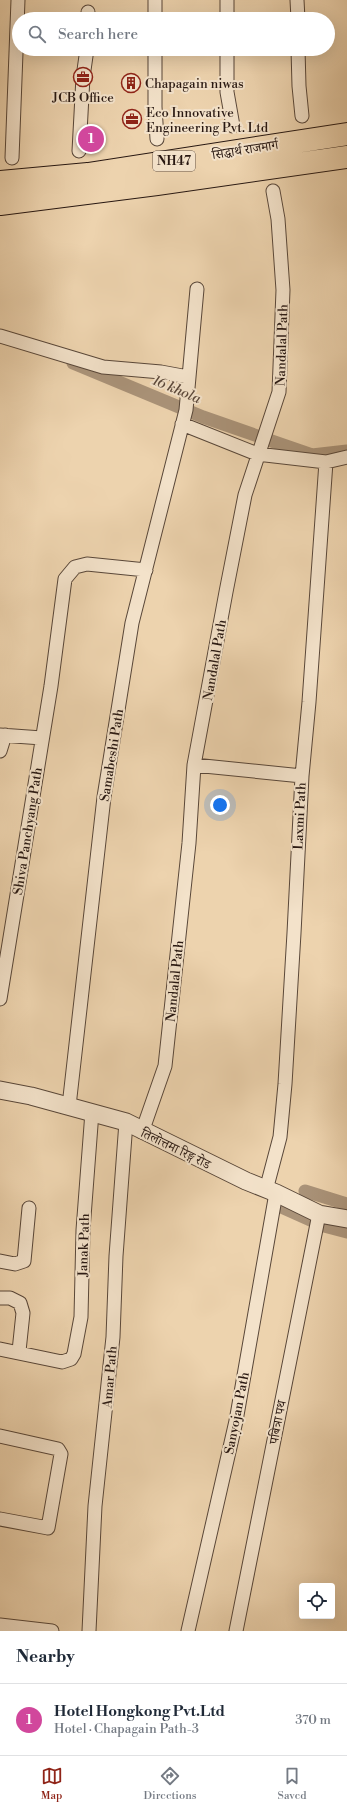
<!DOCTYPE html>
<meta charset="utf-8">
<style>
body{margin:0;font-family:"Libre Bodoni","Noto Serif Devanagari",serif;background:#f6f6f7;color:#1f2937}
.controls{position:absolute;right:12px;bottom:12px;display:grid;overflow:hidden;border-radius:4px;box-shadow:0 4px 16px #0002}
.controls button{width:36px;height:36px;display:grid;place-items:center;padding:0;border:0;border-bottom:1px solid #e0e1e3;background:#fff;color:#1f2937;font:20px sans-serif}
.you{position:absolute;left:220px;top:805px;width:14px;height:14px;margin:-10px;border:3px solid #fff;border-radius:50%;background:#1a73e8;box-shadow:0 0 0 6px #1a73e833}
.badge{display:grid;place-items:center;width:26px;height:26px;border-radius:50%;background:#8f2418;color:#fff;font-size:13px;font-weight:700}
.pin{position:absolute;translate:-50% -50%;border:2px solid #fff;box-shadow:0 1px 4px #0006}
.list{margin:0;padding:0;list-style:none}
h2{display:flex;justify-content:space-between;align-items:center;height:52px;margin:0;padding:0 16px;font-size:17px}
h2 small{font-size:13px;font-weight:400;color:#747a83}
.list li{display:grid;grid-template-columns:26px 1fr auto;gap:12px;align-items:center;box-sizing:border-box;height:72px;padding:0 16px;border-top:1px solid #e0e1e3}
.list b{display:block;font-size:15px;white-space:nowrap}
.list p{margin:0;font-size:13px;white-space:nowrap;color:#747a83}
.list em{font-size:13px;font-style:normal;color:#747a83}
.icon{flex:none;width:22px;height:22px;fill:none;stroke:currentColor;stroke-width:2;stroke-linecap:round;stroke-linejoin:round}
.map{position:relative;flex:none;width:347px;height:1631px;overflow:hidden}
.search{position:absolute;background:#fff;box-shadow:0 4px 16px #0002;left:12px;right:12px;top:12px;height:44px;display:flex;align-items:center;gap:10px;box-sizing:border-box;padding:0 14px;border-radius:22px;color:#747a83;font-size:15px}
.sheet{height:124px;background:#fff}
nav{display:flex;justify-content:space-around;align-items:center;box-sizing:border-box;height:56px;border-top:1px solid #e0e1e3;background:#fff;font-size:11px;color:#747a83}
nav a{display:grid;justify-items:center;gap:2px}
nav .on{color:#8f2418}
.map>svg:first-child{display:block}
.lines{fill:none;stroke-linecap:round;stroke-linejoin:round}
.canal{stroke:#aa9379;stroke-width:13}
.minor-casing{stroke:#594739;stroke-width:15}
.tertiary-casing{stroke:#594739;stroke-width:19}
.trunk-casing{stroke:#281812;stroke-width:24}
.minor{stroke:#f3e2ca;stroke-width:13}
.tertiary{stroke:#f3e2ca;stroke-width:17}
.trunk{stroke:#edd3ae;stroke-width:22}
.labels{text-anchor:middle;stroke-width:4;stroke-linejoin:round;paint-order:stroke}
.shield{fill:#f3e2ca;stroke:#655549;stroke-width:1}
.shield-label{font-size:12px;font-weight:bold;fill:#281812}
.poi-label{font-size:13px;fill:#281812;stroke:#f3e2ca;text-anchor:start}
.street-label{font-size:13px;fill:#281812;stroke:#f3e2ca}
.water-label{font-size:14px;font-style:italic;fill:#5c493b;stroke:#f3e2ca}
</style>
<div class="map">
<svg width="347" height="1631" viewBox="0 0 347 1631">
<rect width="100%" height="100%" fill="#edd3ae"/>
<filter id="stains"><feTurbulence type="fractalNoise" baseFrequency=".005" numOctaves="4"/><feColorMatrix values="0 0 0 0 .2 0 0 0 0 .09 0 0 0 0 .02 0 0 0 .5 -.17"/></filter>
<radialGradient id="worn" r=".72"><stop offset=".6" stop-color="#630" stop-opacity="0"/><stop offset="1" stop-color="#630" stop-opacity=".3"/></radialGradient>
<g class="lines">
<path class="canal" d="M73 363 203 417 312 455 347 451
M305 1191 347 1204
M277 1205 324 1226 347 1232"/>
<defs>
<path id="minor" d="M155 0V19
M227 0V19
M297 0 298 19
M88 19V12
M155 49V107L157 139
M227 49V92L233 126
M298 49 299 86 302 116
M79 151 83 77 87 49
M12 158 18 0
M0 336 103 367 161 372 188 377
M182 424 257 454 326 462
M0 735 42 738
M0 751 5 735
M194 765 302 776
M0 999 51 686 65 579 75 567 87 564 146 570
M69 1106 104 797 132 623 186 410 197 289
M142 1132 165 1066 189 843 194 765 226 592 245 495 279 392 283 290 278 219 273 191
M266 1190 280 1137 285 1084 294 933 302 776 309 702 326 462 347 457
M0 1261 15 1264 24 1261 29 1208
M0 1298H10L20 1303 23 1313 19 1351
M0 1349 62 1362 71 1359 74 1354 81 1317 83 1230 92 1112
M0 1436 58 1449 61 1454 48 1528 0 1519
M0 1625 52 1631
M89 1631 95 1506 113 1337 116 1256 126 1122
M188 1631 236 1421 276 1193
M236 1631 319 1214"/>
<path id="tertiary" d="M0 1090 31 1096 126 1122 246 1181 276 1193 319 1214 347 1219"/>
<path id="trunk" d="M0 182 88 174 347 134
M0 204 157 184 347 157"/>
</defs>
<use href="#minor" class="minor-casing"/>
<use href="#tertiary" class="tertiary-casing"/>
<use href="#trunk" class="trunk-casing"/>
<use href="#minor" class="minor"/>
<use href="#tertiary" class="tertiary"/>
<use href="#trunk" class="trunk"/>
</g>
<defs>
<symbol id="office-ring" viewBox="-11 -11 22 22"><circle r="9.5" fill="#f3e2ca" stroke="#8f2418" stroke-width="1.5"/><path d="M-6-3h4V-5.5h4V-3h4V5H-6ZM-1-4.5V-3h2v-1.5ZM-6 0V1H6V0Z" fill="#8f2418"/></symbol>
<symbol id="building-ring" viewBox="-11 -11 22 22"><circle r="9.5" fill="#f3e2ca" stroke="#8f2418" stroke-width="1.5"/><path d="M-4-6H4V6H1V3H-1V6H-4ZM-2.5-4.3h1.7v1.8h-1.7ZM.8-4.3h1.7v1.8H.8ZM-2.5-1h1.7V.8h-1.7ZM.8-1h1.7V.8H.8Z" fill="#8f2418"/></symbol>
</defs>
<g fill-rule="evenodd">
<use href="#office-ring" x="72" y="66" width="22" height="22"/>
<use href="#building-ring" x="120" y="72" width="22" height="22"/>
<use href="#office-ring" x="121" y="108" width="22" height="22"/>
</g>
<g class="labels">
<rect class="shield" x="153" y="151" width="42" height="20" rx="3"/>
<g class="shield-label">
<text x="174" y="165">NH47</text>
</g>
<g class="poi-label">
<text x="145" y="88">Chapagain niwas</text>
<text x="83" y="102" text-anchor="middle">JCB Office</text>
<text x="146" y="117">Eco Innovative<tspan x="146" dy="15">Engineering Pvt. Ltd</tspan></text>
</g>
<g class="street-label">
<text transform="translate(245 149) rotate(-9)" y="5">सिद्धार्थ राजमार्ग</text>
<text transform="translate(281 345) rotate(-88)" y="5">Nandalal Path</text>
<text transform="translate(214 660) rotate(-80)" y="5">Nandalal Path</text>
<text transform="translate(111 755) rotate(-81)" y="5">Samabeshi Path</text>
<text transform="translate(299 816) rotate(-87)" y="5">Laxmi Path</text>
<text transform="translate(27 831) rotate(-81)" y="5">Shiva Panchyang Path</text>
<text transform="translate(174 981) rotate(-84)" y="5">Nandalal Path</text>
<text transform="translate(176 1148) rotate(26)" y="5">तिलोत्तमा रिङ्ग रोड</text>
<text transform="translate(83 1245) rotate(-88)" y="5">Janak Path</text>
<text transform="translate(109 1377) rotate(-85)" y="5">Amar Path</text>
<text transform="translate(236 1413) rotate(-79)" y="5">Sanyojan Path</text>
<text transform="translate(277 1422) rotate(-79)" y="5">पबित्रा पथ</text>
</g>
<g class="water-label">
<text transform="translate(177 389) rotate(23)" y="5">16 khola</text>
</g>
</g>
<rect width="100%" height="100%" filter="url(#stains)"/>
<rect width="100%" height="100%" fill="url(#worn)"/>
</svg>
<div class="controls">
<button><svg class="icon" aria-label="locate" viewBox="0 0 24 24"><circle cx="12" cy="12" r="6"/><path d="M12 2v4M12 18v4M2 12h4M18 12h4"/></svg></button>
</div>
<div class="you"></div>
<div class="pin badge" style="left:91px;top:139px;background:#d1479c">1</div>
<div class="search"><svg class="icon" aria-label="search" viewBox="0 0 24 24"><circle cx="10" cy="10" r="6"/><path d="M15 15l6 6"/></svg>Search here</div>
</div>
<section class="sheet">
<h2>Nearby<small></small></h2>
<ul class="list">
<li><span class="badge" style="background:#d1479c">1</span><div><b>Hotel Hongkong Pvt.Ltd</b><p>Hotel · Chapagain Path-3</p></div><em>370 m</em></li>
</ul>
</section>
<nav>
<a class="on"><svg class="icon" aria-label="map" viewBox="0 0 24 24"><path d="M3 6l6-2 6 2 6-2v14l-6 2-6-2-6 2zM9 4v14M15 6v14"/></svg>Map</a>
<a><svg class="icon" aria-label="directions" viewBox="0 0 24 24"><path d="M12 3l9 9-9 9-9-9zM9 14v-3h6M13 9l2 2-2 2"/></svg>Directions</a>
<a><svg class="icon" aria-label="saved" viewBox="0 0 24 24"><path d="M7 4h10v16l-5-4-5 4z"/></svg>Saved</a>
</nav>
